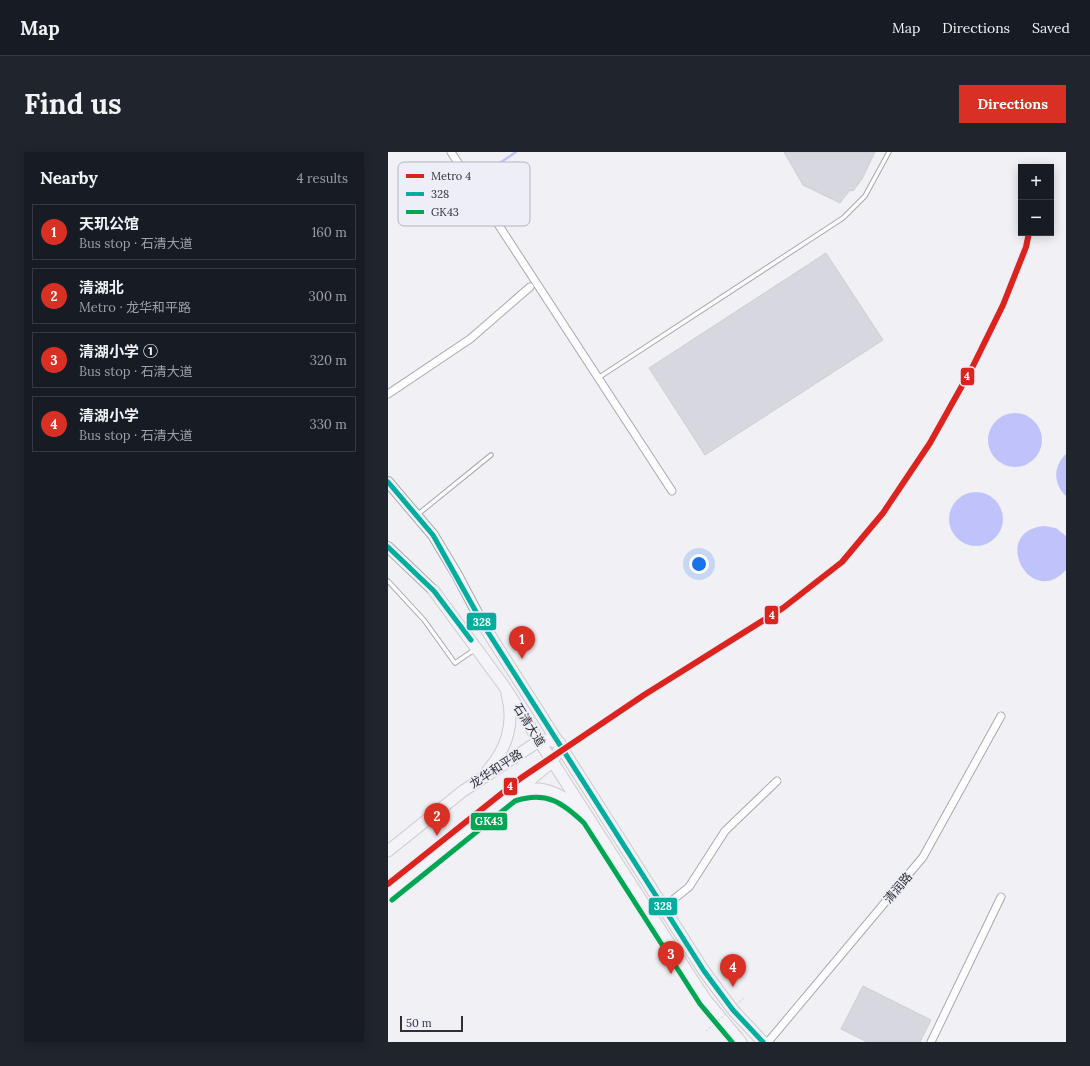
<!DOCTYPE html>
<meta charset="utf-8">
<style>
body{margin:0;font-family:Lora,"Noto Sans SC",serif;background:#20242c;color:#f1f3f6}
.controls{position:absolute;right:12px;top:12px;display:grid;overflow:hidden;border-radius:0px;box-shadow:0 2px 10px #0003}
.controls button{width:36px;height:36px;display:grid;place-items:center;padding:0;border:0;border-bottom:1px solid #363941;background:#171b24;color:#f1f3f6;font:20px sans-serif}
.scale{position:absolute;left:12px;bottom:10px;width:63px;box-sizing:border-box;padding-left:4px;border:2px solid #303034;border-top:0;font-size:11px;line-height:14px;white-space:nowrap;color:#303034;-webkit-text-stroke:3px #edeef8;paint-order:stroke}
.you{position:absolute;left:311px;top:412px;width:14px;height:14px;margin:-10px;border:3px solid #fff;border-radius:50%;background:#1a73e8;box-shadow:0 0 0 6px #1a73e833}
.badge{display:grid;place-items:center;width:26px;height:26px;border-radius:50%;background:#d93025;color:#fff;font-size:13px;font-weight:700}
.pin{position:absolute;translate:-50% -33px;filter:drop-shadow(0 1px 2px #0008)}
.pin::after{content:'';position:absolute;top:21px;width:14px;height:12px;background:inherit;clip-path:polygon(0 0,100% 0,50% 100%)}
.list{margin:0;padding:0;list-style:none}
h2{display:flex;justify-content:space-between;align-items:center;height:52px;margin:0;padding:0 16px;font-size:17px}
h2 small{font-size:13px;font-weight:400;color:#9ea1a6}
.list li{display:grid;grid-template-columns:26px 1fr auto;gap:12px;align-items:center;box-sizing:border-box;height:56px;margin:0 8px 8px;padding:0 8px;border:1px solid #363941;border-radius:0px}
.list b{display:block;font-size:15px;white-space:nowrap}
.list p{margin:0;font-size:13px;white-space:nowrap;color:#9ea1a6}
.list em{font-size:13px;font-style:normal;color:#9ea1a6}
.map{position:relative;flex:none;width:678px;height:890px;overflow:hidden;border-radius:0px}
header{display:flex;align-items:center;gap:24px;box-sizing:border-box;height:56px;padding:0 20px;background:#171b24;border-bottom:1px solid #363941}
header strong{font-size:19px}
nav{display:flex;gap:22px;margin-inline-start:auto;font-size:14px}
.intro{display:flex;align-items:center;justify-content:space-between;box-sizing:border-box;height:96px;padding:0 24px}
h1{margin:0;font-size:28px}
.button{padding:10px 18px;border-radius:0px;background:#d93025;color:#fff;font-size:14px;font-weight:700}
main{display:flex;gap:24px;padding:0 24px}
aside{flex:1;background:#171b24;border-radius:0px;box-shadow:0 2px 10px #0003}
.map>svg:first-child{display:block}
.water{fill:#c0c3fb}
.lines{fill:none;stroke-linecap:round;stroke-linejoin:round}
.stream{stroke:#c0c3fb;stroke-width:2.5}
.building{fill:#d7d7e0;stroke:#ceced2}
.lane-casing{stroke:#a8a9ad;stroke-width:5.5}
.street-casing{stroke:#a8a9ad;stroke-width:9}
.secondary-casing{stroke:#a8a9ad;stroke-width:12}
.primary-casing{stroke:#ccccce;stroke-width:13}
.lane{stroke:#fdfdfe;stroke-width:3.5}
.street{stroke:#fdfdfe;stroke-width:7}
.secondary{stroke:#f8f8fb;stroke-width:10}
.primary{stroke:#f3f3f8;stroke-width:11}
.path-bridge{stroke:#dadadc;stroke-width:1.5;stroke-dasharray:2 2;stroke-linecap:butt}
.bus-1-casing{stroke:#edeef8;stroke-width:8}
.bus-2-casing{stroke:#edeef8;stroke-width:8}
.bus-1{stroke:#01ad9c;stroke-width:5}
.bus-2{stroke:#00a651;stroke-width:5}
.metro-1-casing{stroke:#edeef8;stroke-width:9}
.metro-1{stroke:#dc241f;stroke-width:6}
.labels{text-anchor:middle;stroke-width:4;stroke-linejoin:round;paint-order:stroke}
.street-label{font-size:12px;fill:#303034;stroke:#edeef8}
.key{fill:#edeef8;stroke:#b4b5bd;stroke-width:1}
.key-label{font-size:11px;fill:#303034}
.line-badge{stroke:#edeef8;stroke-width:1.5}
.badge-label{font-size:11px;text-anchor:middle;font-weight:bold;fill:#fff}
</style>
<header>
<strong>Map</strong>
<nav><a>Map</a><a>Directions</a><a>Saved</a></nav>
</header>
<div class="intro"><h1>Find us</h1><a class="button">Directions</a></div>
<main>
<aside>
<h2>Nearby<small>4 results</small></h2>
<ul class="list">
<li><span class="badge">1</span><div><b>天玑公馆</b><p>Bus stop · 石清大道</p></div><em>160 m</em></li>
<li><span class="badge">2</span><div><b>清湖北</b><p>Metro · 龙华和平路</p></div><em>300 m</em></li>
<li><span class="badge">3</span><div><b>清湖小学 ①</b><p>Bus stop · 石清大道</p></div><em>320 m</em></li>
<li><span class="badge">4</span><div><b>清湖小学</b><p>Bus stop · 石清大道</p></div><em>330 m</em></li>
</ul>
</aside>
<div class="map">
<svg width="678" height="890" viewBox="0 0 678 890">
<rect width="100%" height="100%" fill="#f0f0f5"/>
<path class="water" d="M600 288a27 27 0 1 1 54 0a27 27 0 1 1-54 0Z
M678 302V344C665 332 665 314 678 302Z
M561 367a27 27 0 1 1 54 0a27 27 0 1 1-54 0Z
M656 374 668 376 678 384V418C641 458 602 379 656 374Z"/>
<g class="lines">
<path class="stream" d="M90 26 128 0"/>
</g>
<path class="building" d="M396 0H487L474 27 465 39 462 38 452 51 415 33Z
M438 101 495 188 317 303 261 216Z
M475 834 543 868 532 890H479L453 877Z"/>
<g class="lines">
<defs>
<path id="lane" d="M210 226 455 66 477 44 501 0
M29 363 103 303
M0 429 36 468 67 511 86 498"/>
<path id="street" d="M63 0 284 339
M0 242 82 187 142 135
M276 755 301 735 337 679 389 629
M380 890 535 705 613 564
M543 890 613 745"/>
<path id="secondary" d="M0 330 45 383 69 423 96 474
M0 395 46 439"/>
<path id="primary" d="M46 439 116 534 304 827 318 848 353 890
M96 474 316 819 345 858 375 890
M100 618C119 597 127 570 119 542
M130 640C152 631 173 642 190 656
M0 699 75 639 151 589 159 588 172 591 171 598 164 610 0 743"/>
</defs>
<use href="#lane" class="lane-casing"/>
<use href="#street" class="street-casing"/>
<use href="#secondary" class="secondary-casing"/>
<use href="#primary" class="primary-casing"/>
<use href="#lane" class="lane"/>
<use href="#street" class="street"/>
<use href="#secondary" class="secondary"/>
<use href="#primary" class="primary"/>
<path class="path-bridge" d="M318 879 356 846"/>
<defs>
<path id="bus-1" d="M0 330 45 383 96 474 316 819 345 858 375 890
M0 395 46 439 83 488"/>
<path id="bus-2" d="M4 748 127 649C158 639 174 650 196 671L312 852 344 890"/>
</defs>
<use href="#bus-1" class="bus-1-casing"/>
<use href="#bus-2" class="bus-2-casing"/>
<use href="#bus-1" class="bus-1"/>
<use href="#bus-2" class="bus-2"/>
<defs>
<path id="metro-1" d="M0 732 133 626 256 543 395 456 454 410 495 361 542 291 584 216 615 153 638 95 641 81"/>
</defs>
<use href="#metro-1" class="metro-1-casing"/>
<use href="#metro-1" class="metro-1"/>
</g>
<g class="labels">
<g class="street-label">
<text transform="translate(141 573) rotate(58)" y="4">石清大道</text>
<text transform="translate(108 617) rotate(-33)" y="4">龙华和平路</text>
<text transform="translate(510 736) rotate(-50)" y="4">清润路</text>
</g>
</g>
<rect x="10" y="10" width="132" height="64" rx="6" class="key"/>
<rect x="18" y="22" width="18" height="4" fill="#dc241f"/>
<rect x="18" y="40" width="18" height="4" fill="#01ad9c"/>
<rect x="18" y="58" width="18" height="4" fill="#00a651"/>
<g class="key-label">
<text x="43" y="28">Metro 4</text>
<text x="43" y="46">328</text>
<text x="43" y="64">GK43</text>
</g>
<g class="line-badge">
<rect x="572" y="215" width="15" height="19" rx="4" fill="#dc241f"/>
<rect x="376" y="453" width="15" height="20" rx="4" fill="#dc241f"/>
<rect x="78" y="460" width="31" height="19" rx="4" fill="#01ad9c"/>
<rect x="115" y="625" width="15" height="19" rx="4" fill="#dc241f"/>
<rect x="82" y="660" width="38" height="19" rx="4" fill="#00a651"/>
<rect x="260" y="745" width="30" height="19" rx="4" fill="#01ad9c"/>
</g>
<g class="badge-label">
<text x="579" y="228">4</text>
<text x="384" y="467">4</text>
<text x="94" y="474">328</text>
<text x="122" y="638">4</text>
<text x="101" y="673">GK43</text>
<text x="275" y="758">328</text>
</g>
</svg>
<div class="controls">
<button>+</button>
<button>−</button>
</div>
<div class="scale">50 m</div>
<div class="you"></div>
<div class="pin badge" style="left:134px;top:507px">1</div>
<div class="pin badge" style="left:49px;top:684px">2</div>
<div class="pin badge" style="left:283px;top:822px">3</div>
<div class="pin badge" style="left:345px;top:835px">4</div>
</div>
</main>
